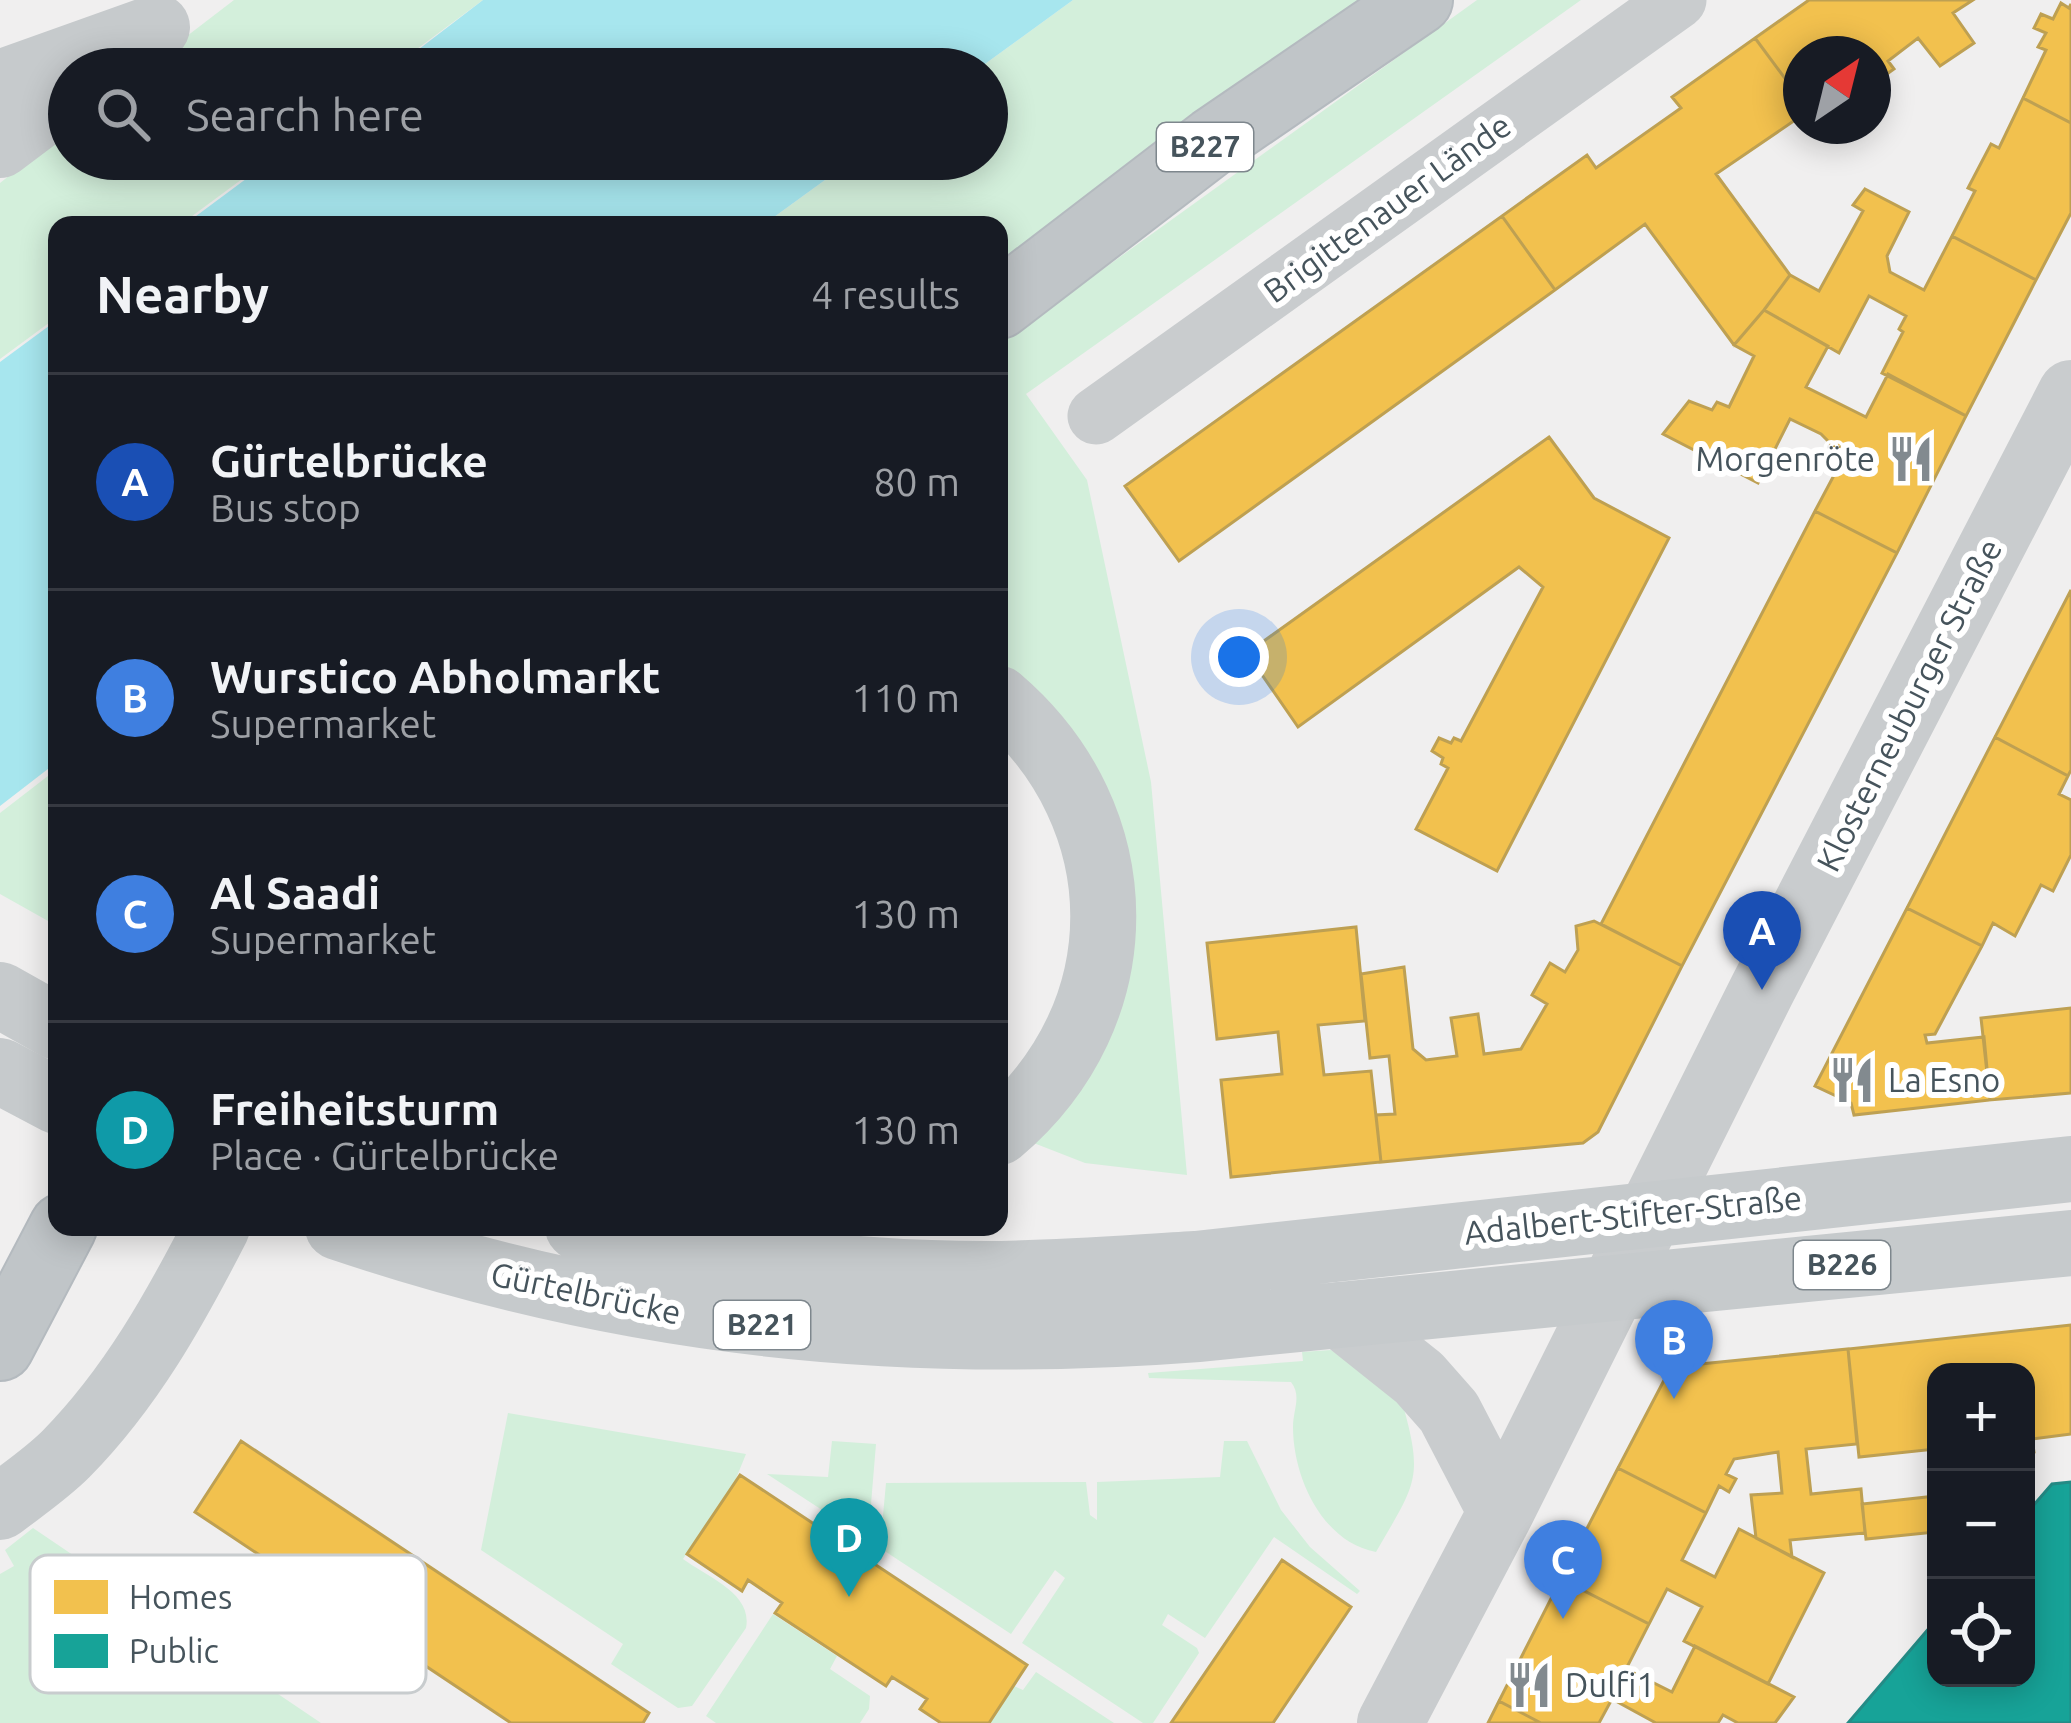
<!DOCTYPE html>
<meta charset="utf-8">
<style>
body{margin:0;font-family:Ubuntu,sans-serif;background:#242831;color:#f1f3f6}
.controls{position:absolute;right:36px;bottom:36px;display:grid;overflow:hidden;border-radius:24px;box-shadow:0 6px 30px #0003}
.controls button{width:108px;height:108px;display:grid;place-items:center;padding:0;border:0;border-bottom:3px solid #363941;background:#171b24;color:#f1f3f6;font:60px sans-serif}
.compass{position:absolute;left:1783px;top:36px;width:108px;height:108px;border-radius:50%;background:#171b24;box-shadow:0 6px 30px #0003;rotate:35deg}
.you{position:absolute;left:1239px;top:657px;width:42px;height:42px;margin:-30px;border:9px solid #fff;border-radius:50%;background:#1a73e8;box-shadow:0 0 0 18px #1a73e833}
.badge{display:grid;place-items:center;width:78px;height:78px;border-radius:50%;background:#8c9099;color:#fff;font-size:39px;font-weight:700}
.pin{position:absolute;translate:-50% -99px;filter:drop-shadow(0 3px 6px #0008)}
.pin::after{content:'';position:absolute;top:63px;width:42px;height:36px;background:inherit;clip-path:polygon(0 0,100% 0,50% 100%)}
.list{margin:0;padding:0;list-style:none}
h2{display:flex;justify-content:space-between;align-items:center;height:156px;margin:0;padding:0 48px;font-size:51px}
h2 small{font-size:39px;font-weight:400;color:#9ea1a6}
.list li{display:grid;grid-template-columns:78px 1fr auto;gap:36px;align-items:center;box-sizing:border-box;height:216px;padding:0 48px;border-top:3px solid #363941}
.list b{display:block;font-size:45px;white-space:nowrap}
.list p{margin:0;font-size:39px;white-space:nowrap;color:#9ea1a6}
.list em{font-size:39px;font-style:normal;color:#9ea1a6}
.icon{flex:none;width:66px;height:66px;fill:none;stroke:currentColor;stroke-width:2;stroke-linecap:round;stroke-linejoin:round}
.map{position:relative;flex:none;width:2071px;height:1723px;overflow:hidden}
.search{position:absolute;background:#171b24;box-shadow:0 6px 30px #0003;left:48px;top:48px;width:960px;height:132px;display:flex;align-items:center;gap:30px;box-sizing:border-box;padding:0 42px;border-radius:66px;color:#9ea1a6;font-size:45px}
.panel{position:absolute;background:#171b24;box-shadow:0 6px 30px #0003;left:48px;top:216px;width:960px;height:1020px;border-radius:24px}
.map>svg:first-child{display:block}
.green{fill:#d3efdb}
.water{fill:#a7e6ee}
.homes{fill:#f2c14e;stroke:#bea052;stroke-width:3}
.public{fill:#17a398;stroke:#258b86;stroke-width:3}
.lines{fill:none;stroke-linecap:round;stroke-linejoin:round}
.trunk-casing{stroke:#b4babf;stroke-width:70}
.minor{stroke:#c9ccce;stroke-width:57}
.tertiary{stroke:#c9ccce;stroke-width:66}
.primary{stroke:#c6cacc;stroke-width:66}
.trunk{stroke:#c0c5c8;stroke-width:66}
.primary-bridge{stroke:#c6cacc;stroke-width:66}
.labels{text-anchor:middle;stroke-width:12;stroke-linejoin:round;paint-order:stroke}
.shield{fill:#fff;stroke:#7e878d;stroke-width:3}
.shield-label{font-size:30px;font-weight:bold;fill:#46545c}
.street-label{font-size:33px;fill:#46545c;stroke:#fff}
.poi-label{font-size:33px;fill:#46545c;stroke:#fff;text-anchor:start}
.key{fill:#fff;stroke:#c8ccce;stroke-width:3}
.key-label{font-size:33px;fill:#46545c}
</style>
<div class="map">
<svg width="2071" height="1723" viewBox="0 0 2071 1723">
<rect width="100%" height="100%" fill="#f0efef"/>
<path class="green" d="M234 0H483L390 69H144Z
M1073 0H1374L999 272V225H763L854 159H987V69H978Z
M1477 0H1581L1026 394 1087 480 1151 782 1187 1175 1085 1163 1026 1140 1122 974 999 669V344Z
M69 128V159H269L180 225H57V317L0 359V183Z
M57 769V926L0 894V813Z
M1331 1350 1401 1398C1424 1479 1417 1481 1376 1552 1322 1542 1293 1477 1293 1427 1293 1410 1302 1396 1291 1382L1149 1378 1148 1373 1303 1361 1302 1352Z
M508 1413 746 1454 735 1481 683 1559C707 1577 753 1593 746 1628L692 1706 678 1708 611 1664 623 1644 481 1550Z
M832 1441 876 1444 868 1540 767 1474 828 1477Z
M1224 1441H1247L1281 1510 1310 1547 1360 1591 1357 1594 1274 1537 1205 1638 1168 1614 1162 1625 1197 1648 1199 1653 1153 1723H1143L1022 1643 1065 1578 1055 1570 1011 1634 880 1548 886 1483 1086 1482 1090 1515 1097 1520V1482L1220 1477Z
M33 1528 321 1723H0V1574L14 1566 5 1550Z
M773 1614 837 1656 830 1669 870 1696 869 1709 860 1723H716L706 1716Z
M1036 1672 1114 1723H990L1014 1686 1023 1690Z"/>
<path class="water" d="M483 0H1073L978 69H393Z
M273 159H854L763 225H184Z
M57 320V762L0 806V362Z"/>
<path class="homes" d="M1809 0H1973L1953 13 1974 43 1940 66 1918 38 1888 61 1894 69 1873 84V54H1801V100L1755 38Z
M2061 3 2069 8 2071 4V123L2023 98 2046 50 2038 47 2046 33 2034 28 2041 14 2053 19Z
M1755 38 1801 100V116L1716 174 1790 275 1764 310 1734 345 1645 224 1555 290 1502 216 1587 155 1596 168 1681 108 1672 97Z
M2023 98 2071 123V213L2036 280 1952 236 1975 191 1968 188 1991 144 1999 148Z
M1865 189 1909 212 1887 256 1890 272 1924 290 1952 236 2036 280 1966 416 1882 373 1903 332 1899 329 1906 316 1869 296 1839 353 1764 310 1790 275 1819 291 1863 211 1853 205Z
M1502 216 1555 290 1179 561 1125 486Z
M1764 310 1828 346 1806 387 1866 417 1888 374 1966 416 1897 553 1815 511 1849 447 1833 446 1821 434 1790 419 1758 483 1663 434 1689 401 1712 410 1717 402 1729 407 1754 356 1734 345Z
M1549 437 1594 498 1669 538 1497 871 1416 829 1448 768 1441 764 1443 758 1432 751 1439 738 1451 743 1454 738 1461 741 1543 587 1519 567 1298 727 1247 653Z
M1815 511 1897 553 1682 966 1601 924Z
M2071 590V770L2068 776 1995 737Z
M1995 737 2068 776 2059 794 2071 800V855L2053 891 2041 885 2015 936 1993 923 1982 946 1907 908Z
M1907 908 1982 946 1935 1034 1925 1035 1927 1043 1984 1037 1990 1100 1854 1115 1851 1103 1815 1086Z
M1594 921 1682 966 1598 1132 1583 1143 1381 1162 1376 1115 1395 1114 1389 1056 1370 1058 1361 974 1404 967 1413 1049 1426 1060 1457 1056 1451 1018 1478 1014 1484 1054 1521 1049 1547 1004 1532 995 1550 963 1565 972 1578 950 1576 926Z
M1356 927 1365 1021 1318 1025 1324 1075 1371 1071 1381 1162 1231 1177 1221 1080 1282 1074 1278 1032 1217 1039 1207 943Z
M2071 1008V1093L1990 1100 1981 1018Z
M2071 1325V1434L2032 1439 2034 1452 2026 1453V1372H1936V1449L1859 1457 1848 1349Z
M1848 1349 1857 1444 1806 1449 1811 1494 1861 1489 1865 1533 1790 1540 1792 1557 1756 1538 1751 1495 1782 1493 1778 1452 1734 1459 1726 1474 1736 1479 1729 1492 1719 1486 1706 1513 1618 1468 1671 1367Z
M241 1441 649 1713 643 1723H511L195 1512Z
M1618 1468 1706 1513 1682 1560 1715 1577 1739 1529 1824 1573 1768 1684 1684 1641 1702 1607 1667 1589 1649 1624 1561 1579Z
M740 1475 1027 1665 989 1723H941L920 1709 927 1699 892 1677 886 1686 775 1613 782 1603 748 1580 742 1591 687 1554Z
M1936 1496V1532L1866 1539 1862 1504Z
M1282 1560 1351 1607 1273 1723H1171Z
M1561 1579 1649 1624 1626 1669 1672 1692 1695 1646 1794 1697 1775 1723H1738L1723 1715 1718 1723H1656L1612 1699 1599 1723H1541L1499 1701Z
M1499 1701 1541 1723H1488Z"/>
<path class="public" d="M2071 1482V1723H1848L1936 1620V1678H2026V1514L2052 1484Z"/>
<g class="lines">
<defs>
<path id="trunk" d="M999 305 1213 141 1419 0
M0 1347 63 1227"/>
</defs>
<use href="#trunk" class="trunk-casing"/>
<path class="minor" d="M1096 416 1678 0"/>
<path class="tertiary" d="M1340 1315 1419 1378 1449 1412 1501 1512
M1390 1723 1501 1512 1762 990 2071 393"/>
<path class="primary" d="M0 83 157 27
M0 145 69 93
M999 699C1137 817 1139 1014 999 1132
M0 995 57 1027
M338 1227C625 1324 897 1352 1198 1329L2071 1243
M578 1227C712 1256 849 1274 986 1274 1056 1274 1126 1268 1196 1264L2071 1169
M0 1507C22 1490 46 1474 66 1454 131 1388 175 1309 217 1227"/>
<use href="#trunk" class="trunk"/>
<path class="primary-bridge" d="M0 1071 57 1101"/>
</g>
<defs>
<symbol id="restaurant-bare" viewBox="-9 -9 18 18"><path d="M-5-6h1v4h1v-4h1v4h1v-4h1v5L-1.5 .5V6h-2V.5L-5-1ZM5-6V6H3V1.5H1.5Q1.5-4 5-6Z" fill="#828a8f" stroke="#fff" stroke-width="2.5" paint-order="stroke"/></symbol>
</defs>
<g fill-rule="evenodd">
<use href="#restaurant-bare" x="1878" y="426" width="66" height="66"/>
<use href="#restaurant-bare" x="1819" y="1047" width="66" height="66"/>
<use href="#restaurant-bare" x="1496" y="1652" width="66" height="66"/>
</g>
<g class="labels">
<g class="shield">
<rect x="1157" y="123" width="96" height="48" rx="9"/>
<rect x="1794" y="1241" width="96" height="48" rx="9"/>
<rect x="714" y="1301" width="96" height="48" rx="9"/>
</g>
<g class="shield-label">
<text x="1205" y="157">B227</text>
<text x="1842" y="1275">B226</text>
<text x="762" y="1335">B221</text>
</g>
<g class="street-label">
<text transform="translate(1387 208) rotate(-36)" y="12">Brigittenauer Lände</text>
<text transform="translate(1909 705) rotate(-63)" y="12">Klosterneuburger Straße</text>
<text transform="translate(1633 1215) rotate(-6)" y="12">Adalbert-Stifter-Straße</text>
<text transform="translate(586 1293) rotate(12)" y="12">Gürtelbrücke</text>
</g>
<g class="poi-label">
<text x="1875" y="471" text-anchor="end">Morgenröte</text>
<text x="1888" y="1092">La Esno</text>
<text x="1565" y="1697">Dulfi1</text>
</g>
</g>
<rect x="30" y="1555" width="396" height="138" rx="18" class="key"/>
<rect x="54" y="1580" width="54" height="34" fill="#f2c14e"/>
<rect x="54" y="1634" width="54" height="34" fill="#17a398"/>
<g class="key-label">
<text x="129" y="1609">Homes</text>
<text x="129" y="1663">Public</text>
</g>
</svg>
<div class="controls">
<button>+</button>
<button>−</button>
<button><svg class="icon" aria-label="locate" viewBox="0 0 24 24"><circle cx="12" cy="12" r="6"/><path d="M12 2v4M12 18v4M2 12h4M18 12h4"/></svg></button>
</div>
<svg class="compass" viewBox="-18 -18 36 36"><path d="M0-13l5 13h-10z" fill="#e53935"/><path d="M0 13l5-13h-10z" fill="#9ea1a6"/></svg>
<div class="you"></div>
<div class="pin badge" style="left:1762px;top:990px;background:#1a4fb4">A</div>
<div class="pin badge" style="left:1674px;top:1399px;background:#3f7fe0">B</div>
<div class="pin badge" style="left:1563px;top:1619px;background:#3f7fe0">C</div>
<div class="pin badge" style="left:849px;top:1597px;background:#0f9aa8">D</div>
<div class="search"><svg class="icon" aria-label="search" viewBox="0 0 24 24"><circle cx="10" cy="10" r="6"/><path d="M15 15l6 6"/></svg>Search here</div>
<section class="panel">
<h2>Nearby<small>4 results</small></h2>
<ul class="list">
<li><span class="badge" style="background:#1a4fb4">A</span><div><b>Gürtelbrücke</b><p>Bus stop</p></div><em>80 m</em></li>
<li><span class="badge" style="background:#3f7fe0">B</span><div><b>Wurstico Abholmarkt</b><p>Supermarket</p></div><em>110 m</em></li>
<li><span class="badge" style="background:#3f7fe0">C</span><div><b>Al Saadi</b><p>Supermarket</p></div><em>130 m</em></li>
<li><span class="badge" style="background:#0f9aa8">D</span><div><b>Freiheitsturm</b><p>Place · Gürtelbrücke</p></div><em>130 m</em></li>
</ul>
</section>
</div>
